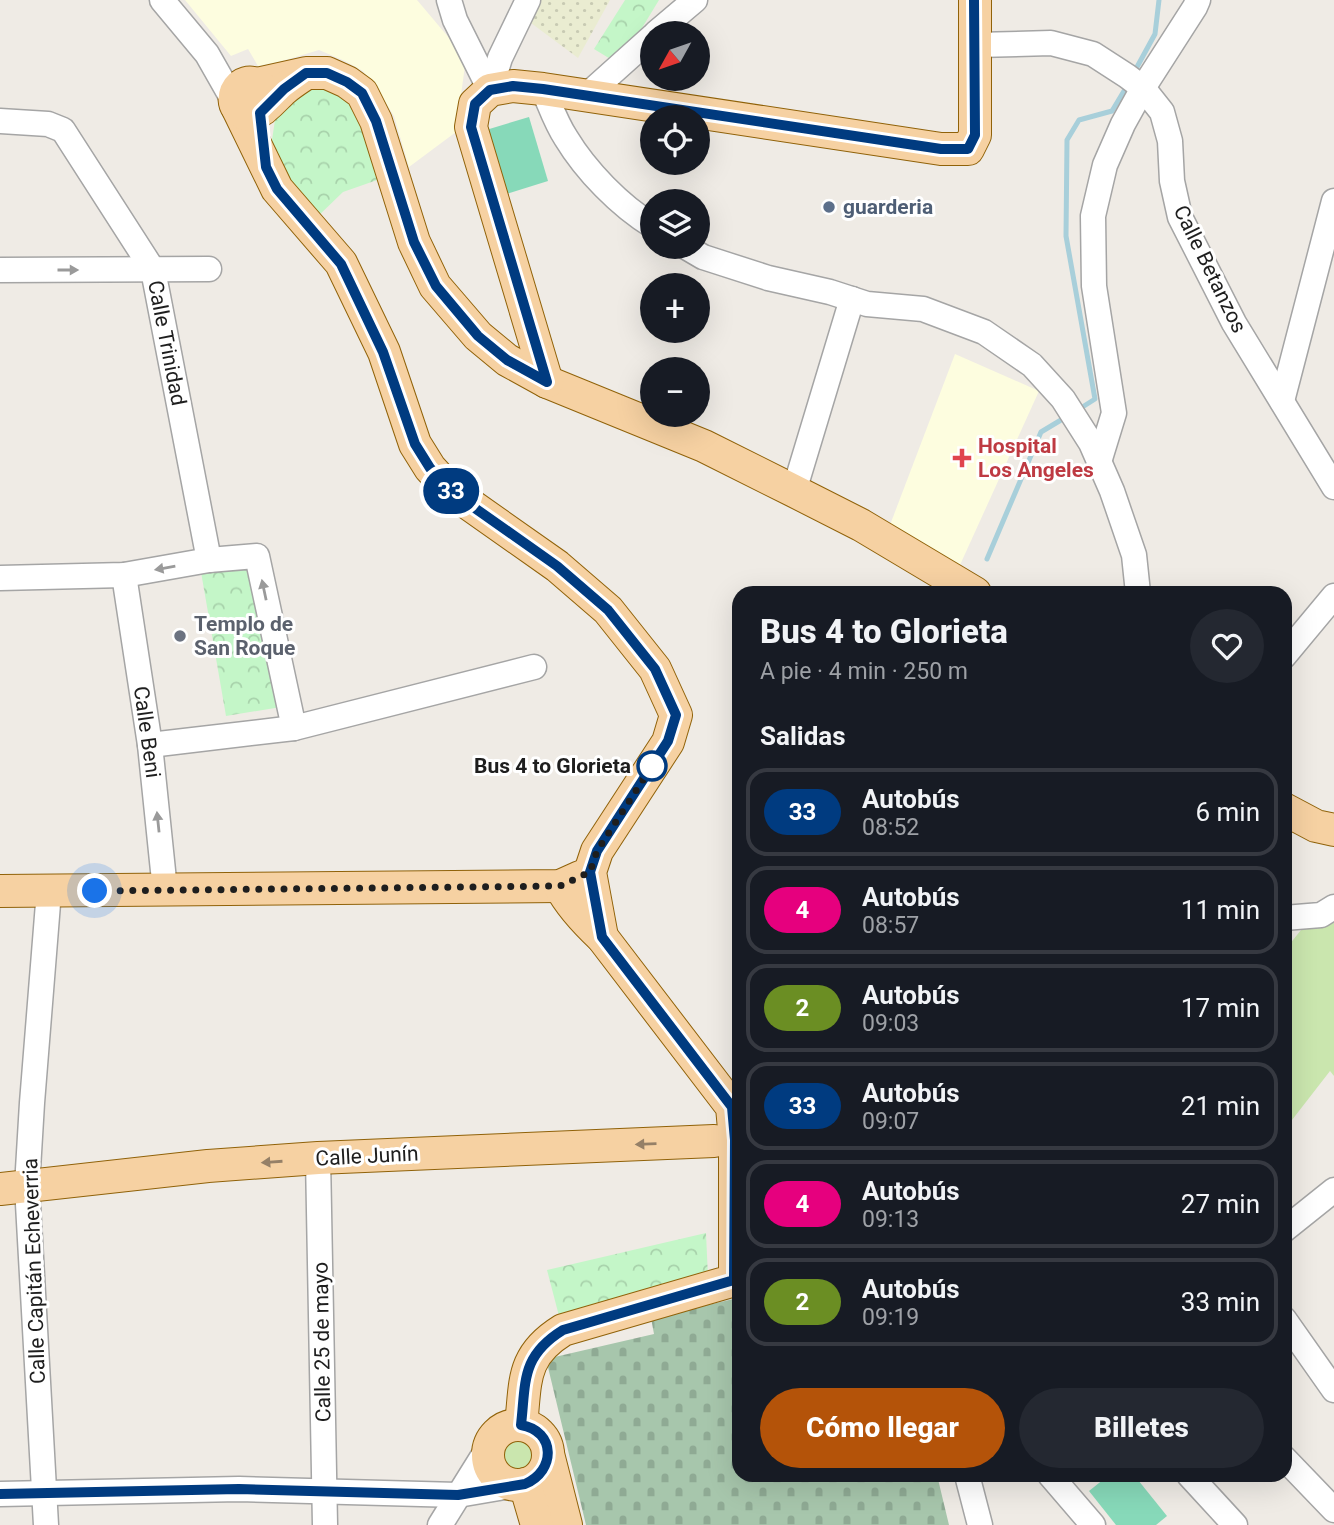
<!DOCTYPE html>
<html lang="es">
<meta charset="utf-8">
<style>
:root{--surface:#171b24;--page:#242831;--text:#f1f3f6;--muted:#9ea1a6;--line:#363941;--accent:#b45309}
body{margin:0;font-family:Roboto,sans-serif;background:var(--page);color:var(--text);height:100vh;display:flex;flex-direction:column;font-size:26px;white-space:nowrap}
*{box-sizing:border-box;margin:0}
p{font-size:23px;color:var(--muted)}
.icon{flex:none;width:38px;height:38px;fill:none;stroke:currentColor;stroke-width:2;stroke-linecap:round;stroke-linejoin:round}
.map{position:relative;flex:1;overflow:hidden}
.drawer{position:absolute;left:732px;top:586px;width:560px;height:896px;display:flex;flex-direction:column;background:var(--surface);border-radius:21px;box-shadow:0 7px 28px #0002}
.drawer>*{flex:none}
.badge{padding:0 14px;border-radius:23px;font-size:24px;line-height:46px}
.needle{width:46px;rotate:230deg}
.fabs{position:absolute;left:640px;top:21px;display:grid;gap:14px}
.fabs a{display:grid;place-items:center;width:70px;height:70px;border-radius:50%;background:var(--surface);box-shadow:0 7px 28px #0002;font-size:35px}
.you{position:absolute;width:35px;height:35px;margin:-18px;border:5px solid #fff;border-radius:50%;background:#1a73e8;box-shadow:0 0 0 10px #1a73e833}
.map>.badge{position:absolute;translate:-50% -50%;box-shadow:0 0 0 4px #fff}
h2{padding:0 28px;font-size:26px;line-height:63px}
.round{display:grid;place-items:center;flex:none;width:74px;height:74px;border-radius:37px;background:var(--page)}
.overview{display:flex;align-items:center;justify-content:space-between;height:119px;padding:0 28px}
h1{font-size:33px;font-weight:800;line-height:52px}
.cta{display:flex;gap:14px;margin-top:auto;padding:14px 28px}
.cta a{flex:1;height:80px;border-radius:42px;background:var(--accent);color:#fff;font-size:28px;font-weight:800;line-height:80px;text-align:center}
.cta a+a{background:var(--page);color:var(--text)}
ul{padding:0;list-style:none}
li{display:flex;align-items:center;gap:21px;height:88px;margin:0 14px 10px;padding:0 14px;border:4px solid var(--line);border-radius:21px}
li div{flex:1}
li b{display:block;font-size:26px}
li em{font-style:normal}
li .badge{min-width:77px;font-weight:700;text-align:center}
.map>svg:first-child{display:block}
</style>
<div class="map">
<svg width="1334" height="1525" viewBox="0 0 1334 1525">
<defs>
<pattern id="farmland-dots" width="8" height="8" patternUnits="userSpaceOnUse" patternTransform="scale(1.75)"><rect width="8" height="8" fill="#eaecd1"/><path d="M2 2h.1M6 6h.1" fill="none" stroke="#c8cab3" stroke-width="1.8" stroke-linecap="round"/></pattern>
<pattern id="cemetery-stones" width="16" height="16" patternUnits="userSpaceOnUse" patternTransform="scale(1.75)"><rect width="16" height="16" fill="#a7c6ac"/><path d="M2 7V4a2 2 0 0 1 4 0v3zM10 15v-3a2 2 0 0 1 4 0v3z" fill="#8faa94"/></pattern>
<pattern id="park-crowns" width="20" height="18" patternUnits="userSpaceOnUse" patternTransform="scale(1.75)"><rect width="20" height="18" fill="#c4f6c8"/><path d="M2 6a3 3 0 1 1 6 0M12 15a3 3 0 1 1 6 0" fill="none" stroke="#a8d2ab"/></pattern>
</defs>
<rect width="100%" height="100%" fill="#efebe5"/>
<g fill="#fdfddf">
<path d="M185 0H417L466 58 456 132 409 167 394 116 377 89 363 71 345 61 319 50 282 61 258 66 248 49 231 56Z"/>
<path d="M955 354 1039 391 960 565 890 525Z"/>
</g>
<path fill="url(#farmland-dots)" d="M537 0H610L578 58 527 20Z"/>
<g fill="#cae6ae">
<path d="M1334 923V1076L1330 1071 1285 1129V950L1305 925Z"/>
<circle cx="518" cy="1453" r="24"/>
</g>
<path fill="url(#cemetery-stones)" d="M738 1298V1475H937L949 1525H586L546 1359 654 1334 651 1318Z"/>
<g fill="url(#park-crowns)">
<path d="M625 0H659L631 46 612 60 594 49Z"/>
<path d="M310 81 352 99 383 178 343 192 312 222 279 172 272 140 275 120 286 97Z"/>
<path d="M255 566 281 707 226 716 201 572Z"/>
<path d="M706 1233 708 1277 559 1316 547 1270Z"/>
</g>
<g fill="#87d9b9">
<path d="M529 117 548 181 506 194 486 130Z"/>
<path d="M1109 1475H1134L1167 1516 1156 1525H1116L1089 1491Z"/>
</g>
<g fill="none" stroke-linecap="round" stroke-linejoin="round">
<g stroke="#a8cfda" stroke-width="5">
<path d="M1137 67 1155 34 1159 0"/>
<path d="M1084 406 1095 399 1066 236 1067 140 1079 120 1112 111 1124 91"/>
<path d="M987 559 1041 432 1061 420"/>
</g>
<g stroke="#a5a5a5" stroke-width="27">
<g id="minor">
<path d="M162 0 207 54 236 105"/>
<path d="M449 0 455 20 490 90"/>
<path d="M656 33 695 0"/>
<path d="M976 45 1051 43 1093 54 1127 76 1143 88 1162 112 1170 141 1172 181 1180 217 1234 323 1334 487"/>
<path d="M543 89C550 105 556 123 566 138 586 171 620 206 653 226"/>
<path d="M490 90 500 58 528 0"/>
<path d="M586 96 653 36"/>
<path d="M0 121 48 124 63 130 153 270 209 560"/>
<path d="M686 247 703 257 768 278 830 292 867 304 923 309 984 332 1032 365 1063 399 1091 443 1112 491 1134 555 1138 593"/>
<path d="M0 270 209 269"/>
<path d="M1282 401 1334 201"/>
<path d="M1099 462 1114 413 1094 286 1093 216 1105 165 1123 124 1143 88 1195 7 1198 0"/>
<path d="M794 491 852 299"/>
<path d="M124 575 150 745 165 890"/>
<path d="M0 578 124 575 209 560 257 556 294 728"/>
<path d="M1284 656 1334 596"/>
<path d="M150 745 294 728 534 667"/>
<path d="M1284 918 1321 915 1334 907"/>
<path d="M318 1158 325 1525"/>
<path d="M1284 1230 1334 1190"/>
<path d="M1284 1319 1334 1390"/>
<path d="M1284 1458 1334 1510"/>
<path d="M967 1475 980 1525"/>
<path d="M1050 1475 1093 1525"/>
<path d="M1189 1475 1235 1525"/>
<path d="M0 1494 239 1489 458 1495 516 1485"/>
<path d="M46 1525 27 1186 32 1103 49 891"/>
<path d="M440 1525 488 1448"/>
</g>
</g>
<g stroke="#906209" stroke-width="34">
<g id="major">
<path d="M257 84 306 73H327L347 82 362 93 376 121 414 242 435 286 478 336 507 360 547 382 704 446 794 491 861 525 975 593"/>
<path d="M238 109 277 189 341 263 384 352 415 444 430 468 452 492 557 566 608 610 655 669 676 715 668 742 597 851 590 872 602 937"/>
<path d="M263 109C276 87 245 72 236 92 234 97 234 103 237 107 251 130 273 98 284 89 290 84 296 80 302 76"/>
<path d="M547 382 471 127 475 104 490 90 513 86 543 89 941 149H968L975 135V0"/>
<path d="M1284 809 1316 826 1334 830"/>
<path d="M0 891 560 886 580 877"/>
<path d="M0 1189 208 1166 318 1158 714 1141"/>
<path d="M521 1425C526 1381 521 1356 563 1330L735 1280V1140L732 1107 602 937C586 922 570 905 560 886"/>
<circle cx="518" cy="1455" r="30"/>
<path d="M548 1454 566 1525"/>
<path d="M525 1484 537 1525"/>
</g>
</g>
<use href="#minor" stroke="#fff" stroke-width="24"/>
<use href="#major" stroke="#f6d1a2" stroke-width="32"/>
</g>
<defs><path id="oneway-solid" d="M-6-.8H1V-3.2L6.5 0L1 3.2V.8H-6Z" transform="scale(1.75)"/></defs>
<g fill="#9a9a9a">
<use href="#oneway-solid" transform="translate(68 270)"/>
<use href="#oneway-solid" transform="translate(165 568) rotate(170)"/>
<use href="#oneway-solid" transform="translate(264 590) rotate(-102)"/>
<use href="#oneway-solid" transform="translate(158 822) rotate(-96)"/>
</g>
<g fill="#958067">
<use href="#oneway-solid" transform="translate(646 1144) rotate(178)"/>
<use href="#oneway-solid" transform="translate(272 1162) rotate(176)"/>
</g>
<g fill="none" stroke-linecap="round" stroke-linejoin="round">
<g stroke="#fff" stroke-width="16">
<path id="line" d="M0 1494 239 1489 458 1495 525 1484C556 1471 556 1431 521 1425 526 1381 521 1356 563 1330L734 1280 735 1140 732 1107 602 937 590 872 597 851 668 741 676 715 655 669 608 610 557 566 452 492 430 468 415 444 383 352 341 264 277 189 266 167 260 113 284 89 306 73H327L347 82 362 93 376 121 414 242 436 286 478 336 507 360 547 382 471 127 475 104 490 90 513 86 543 89 941 149H968L975 135 974 0"/>
</g>
<use href="#line" stroke="#003b80" stroke-width="10"/>
<path stroke="#1e1e1e" stroke-width="7" stroke-dasharray="0 12.6" d="M95 891 560 886 590 872 597 851 652 766"/>
</g>
<circle fill="#5c6f8a" stroke="#fff" stroke-width="2.5" cx="829" cy="207" r="7"/>
<path fill="#e0444e" stroke="#fff" stroke-width="2.5" d="M958.5 447.5h7v7h7v7h-7v7h-7v-7h-7v-7h7z"/>
<circle fill="#6b7280" stroke="#fff" stroke-width="2.5" cx="180" cy="636" r="7"/>
<circle fill="#fff" stroke="#003b80" stroke-width="3.5" cx="652" cy="766" r="14"/>
<g text-anchor="middle" dominant-baseline="central" stroke-width="6" stroke-linejoin="round" paint-order="stroke">
<g font-size="21" font-weight="bold" fill="#4e5e75" stroke="#fff" text-anchor="start">
<text x="843" y="207">guarderia</text>
</g>
<g font-size="21" fill="#1e1e1e" stroke="#fff">
<text transform="translate(1210 269) rotate(64)">Calle Betanzos</text>
<text transform="translate(167 343) rotate(79)">Calle Trinidad</text>
<text transform="translate(147 732) rotate(82)">Calle Beni</text>
<text transform="translate(367 1156) rotate(-3)">Calle Junín</text>
<text transform="translate(34 1271) rotate(-92)">Calle Capitán Echeverria</text>
<text transform="translate(322 1342) rotate(-91)">Calle 25 de mayo</text>
</g>
<g font-size="21" font-weight="bold" fill="#be3a42" stroke="#fff" text-anchor="start">
<text x="978" y="446">Hospital<tspan x="978" dy="24">Los Angeles</tspan></text>
</g>
<g font-size="21" font-weight="bold" fill="#5b616d" stroke="#fff" text-anchor="start">
<text x="194" y="624">Templo de<tspan x="194" dy="24">San Roque</tspan></text>
</g>
<g font-size="21" font-weight="bold" fill="#1e1e1e" stroke="#fff" text-anchor="end">
<text x="631" y="766">Bus 4 to Glorieta</text>
</g>
</g>
</svg>
<div class="fabs">
<a><svg class="needle" viewBox="-14 -14 28 28"><path d="M0-13l5 13h-10z" fill="#e53935"/><path d="M0 13l5-13h-10z" fill="#9ea1a6"/></svg></a>
<a><svg class="icon" aria-label="locate" viewBox="0 0 24 24"><circle cx="12" cy="12" r="6"/><path d="M12 2v4M12 18v4M2 12h4M18 12h4"/></svg></a>
<a><svg class="icon" aria-label="layers" viewBox="0 0 24 24"><path d="M12 4l9 5-9 5-9-5zM3 14l9 5 9-5"/></svg></a>
<a>+</a>
<a>−</a>
</div>
<div class="you" style="left:95px;top:891px"></div>
<b class="badge" style="left:451px;top:491px;background:#003b80;color:#fff">33</b>
<section class="drawer">
<div class="overview"><div><h1>Bus 4 to Glorieta</h1><p>A pie · 4 min · 250 m</p></div><a class="round"><svg class="icon" aria-label="heart" viewBox="0 0 24 24"><path d="M12 20l-8-8c-3-5 5-10 8-4 3-6 11-1 8 4z"/></svg></a></div>
<h2>Salidas</h2>
<ul>
<li><span class="badge" style="background:#003b80;color:#fff">33</span><div><b>Autobús</b><p>08:52</p></div><em>6 min</em></li>
<li><span class="badge" style="background:#e6007e;color:#fff">4</span><div><b>Autobús</b><p>08:57</p></div><em>11 min</em></li>
<li><span class="badge" style="background:#6b8e23;color:#fff">2</span><div><b>Autobús</b><p>09:03</p></div><em>17 min</em></li>
<li><span class="badge" style="background:#003b80;color:#fff">33</span><div><b>Autobús</b><p>09:07</p></div><em>21 min</em></li>
<li><span class="badge" style="background:#e6007e;color:#fff">4</span><div><b>Autobús</b><p>09:13</p></div><em>27 min</em></li>
<li><span class="badge" style="background:#6b8e23;color:#fff">2</span><div><b>Autobús</b><p>09:19</p></div><em>33 min</em></li>
</ul>
<div class="cta"><a>Cómo llegar</a><a>Billetes</a></div>
</section>
</div>
